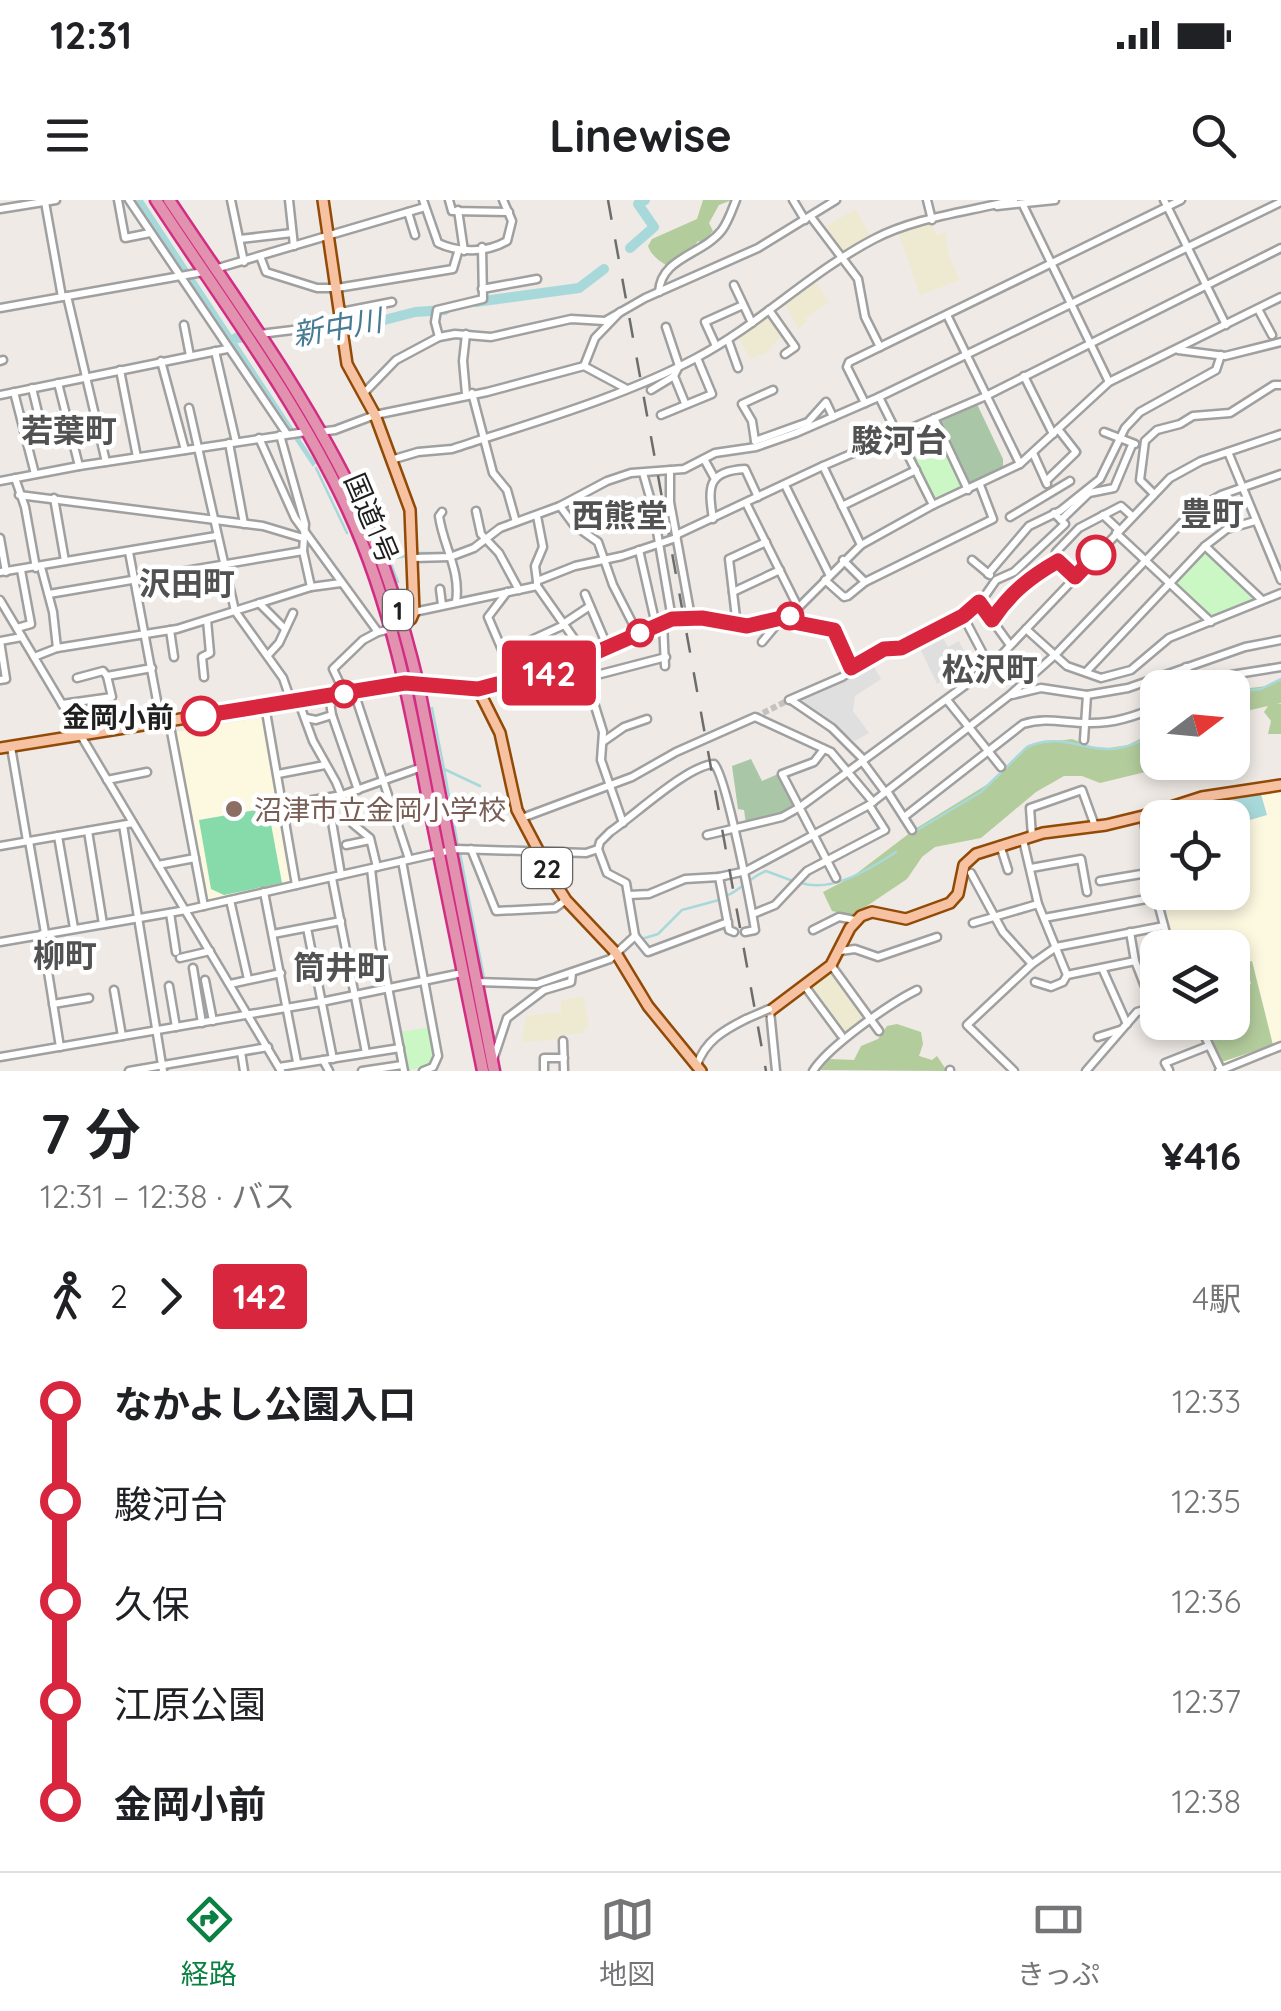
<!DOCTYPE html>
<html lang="ja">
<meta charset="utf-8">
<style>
:root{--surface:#fff;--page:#f6f6f6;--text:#202124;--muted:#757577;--line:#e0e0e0;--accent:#0b8043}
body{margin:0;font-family:Quicksand,"Noto Sans JP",sans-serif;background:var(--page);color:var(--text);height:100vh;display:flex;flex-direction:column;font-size:38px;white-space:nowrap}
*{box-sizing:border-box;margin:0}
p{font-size:32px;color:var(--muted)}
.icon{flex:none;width:55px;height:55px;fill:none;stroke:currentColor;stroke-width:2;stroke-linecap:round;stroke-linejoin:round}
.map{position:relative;height:871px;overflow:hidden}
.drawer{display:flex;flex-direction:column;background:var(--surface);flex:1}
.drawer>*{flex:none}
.badge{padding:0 20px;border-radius:8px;font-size:35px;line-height:65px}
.needle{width:65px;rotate:74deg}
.fabs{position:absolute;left:1140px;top:470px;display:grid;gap:20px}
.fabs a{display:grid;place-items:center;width:110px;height:110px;border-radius:20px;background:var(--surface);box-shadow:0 5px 15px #0003;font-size:50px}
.map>.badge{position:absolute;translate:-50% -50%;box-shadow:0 0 0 5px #fff}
.legs{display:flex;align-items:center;gap:15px;height:110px;padding:0 40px;font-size:32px}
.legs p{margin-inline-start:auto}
.overview{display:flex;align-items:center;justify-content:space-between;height:170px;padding:0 40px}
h1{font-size:55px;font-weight:700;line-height:75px}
ul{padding:0 40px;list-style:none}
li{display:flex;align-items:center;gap:35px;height:100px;font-size:38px}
li i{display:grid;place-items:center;width:15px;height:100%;margin:0 12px;background:currentColor}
li i::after{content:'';width:25px;height:25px;margin:-12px;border:8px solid;border-radius:50%;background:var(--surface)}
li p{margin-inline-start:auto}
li:first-child i{background:linear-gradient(#0000 50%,currentColor 0)}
li:last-child i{background:linear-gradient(currentColor 50%,#0000 0)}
.status{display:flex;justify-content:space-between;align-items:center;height:70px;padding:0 50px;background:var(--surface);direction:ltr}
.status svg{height:28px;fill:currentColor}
header{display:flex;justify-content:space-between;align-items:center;height:130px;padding:0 40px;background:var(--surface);font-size:45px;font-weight:700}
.tabs{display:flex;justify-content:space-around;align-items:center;height:140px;border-top:2px solid var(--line);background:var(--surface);font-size:28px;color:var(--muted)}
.tabs a{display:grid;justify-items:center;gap:5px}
.tabs .selected{color:var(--accent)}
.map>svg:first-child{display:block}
</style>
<div class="status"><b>12:31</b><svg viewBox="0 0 49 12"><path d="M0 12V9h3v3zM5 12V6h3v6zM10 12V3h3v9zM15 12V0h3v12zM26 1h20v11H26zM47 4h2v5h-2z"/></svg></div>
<header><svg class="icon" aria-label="menu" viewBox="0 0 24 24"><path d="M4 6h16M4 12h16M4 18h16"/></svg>Linewise<svg class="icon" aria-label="search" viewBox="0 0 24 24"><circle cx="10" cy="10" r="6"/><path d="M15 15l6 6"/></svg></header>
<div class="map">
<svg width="1281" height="871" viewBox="0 0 1281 871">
<rect width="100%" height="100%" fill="#efeae5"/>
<g fill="#fdf8e0">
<path d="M265 517 293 682 204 701 173 536 175 532Z"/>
<path d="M1281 588V841L1223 866 1201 823 1232 822V748L1172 747 1159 693 1232 692V618H1158L1157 684 1146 618 1203 602Z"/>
</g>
<g fill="#edead1">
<path d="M856 9 870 36 841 52 821 29Z"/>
<path d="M931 23 936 35 945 32 949 56 960 80 920 95 899 34Z"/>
<path d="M814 80 829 102 806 118 807 122 798 129 784 101Z"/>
<path d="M769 116 782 135 766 153 750 159 738 137Z"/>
<path d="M829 773 835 780 838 778 868 820 845 837 810 787Z"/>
<path d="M583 796 589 825 582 833 562 835 561 839 522 842 526 816 561 812V801Z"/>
</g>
<g fill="#b3cc9c">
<path d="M703 0H732L719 5 709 23 713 31 703 43 698 41 689 52 666 65C658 60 651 55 648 46L652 39 697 19Z"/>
<path d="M1281 480V503L1277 504H1281V534H1268L1271 521 1264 512 1268 506 1246 511 1233 521V490L1267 486Z"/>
<path d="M1157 530 1158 562 1175 563 1166 567 1100 583 1082 576H1064L1036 592 981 638 935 647 922 657 907 679 852 716 832 711 823 692 852 677 915 629 996 579 1028 545 1072 539 1093 547 1109 548 1128 545Z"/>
<path d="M1252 761 1273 845 1222 862 1201 823 1232 822 1233 793 1251 784 1245 763Z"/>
<path d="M897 824 921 832 923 844 919 856 932 860 937 856 947 871 820 870 829 859 854 860 861 846 878 839 887 826Z"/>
</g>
<g fill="#a9c7a7">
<path d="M977 204 1003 259V268L969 284 938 223 940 219Z"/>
<path d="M751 559 762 581 778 574 781 577 795 605 781 615 746 624 744 610 738 609 732 566Z"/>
</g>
<g fill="#caf7c4">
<path d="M932 222 963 287 934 300 902 236Z"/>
<path d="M1207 351 1256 397V399L1210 418 1176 385Z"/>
<path d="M431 827 436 855 431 864 407 871 400 832Z"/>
</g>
<path fill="#87daaa" d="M268 608 282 683 224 695 211 689 199 620Z"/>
<g fill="#dfdfdf">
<path d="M939 431 948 447 959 441 967 457 958 462 959 468 937 484 917 442Z"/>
<path d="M870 460 881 479 855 496 853 511 869 533 855 541 801 503 802 499 822 488 828 489Z"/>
</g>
<g fill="#a8d9da">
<path d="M134 0H143L316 263 313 267Z"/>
<path d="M1261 594 1267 615 1233 625 1232 618 1218 617 1215 603Z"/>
</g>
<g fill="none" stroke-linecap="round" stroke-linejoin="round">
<g stroke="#a8d9da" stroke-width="2.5">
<path d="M316 268 347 333"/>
<path d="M414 353H444L450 364"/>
<path d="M398 382 389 359 407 356"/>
<path d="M1232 492 1261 489 1281 479"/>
<path d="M432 508 444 569 480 586"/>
<path d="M444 569 458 646"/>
<path d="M914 632 981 592 1027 547C1055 534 1078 547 1105 549 1123 550 1143 541 1158 532"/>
<path d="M460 653 484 778"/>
<path d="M801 683C832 693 870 669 896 652"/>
<path d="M726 696C741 690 750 677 766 671L793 681"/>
<path d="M619 754 635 741 658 734 682 710 719 700"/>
<path d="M551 783 604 764"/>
</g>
<g stroke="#a8d9da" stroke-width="10">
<path d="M630 48 654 27 638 4 645 0"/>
<path d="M476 102 579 88 604 69"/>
<path d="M335 128 350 129 415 112 445 110"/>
<path d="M231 142 236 138 268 136"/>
</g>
<path stroke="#c5c1bd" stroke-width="6" stroke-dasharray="6 3" stroke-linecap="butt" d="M755 517 789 500"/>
<g stroke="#a0a0a0" stroke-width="11">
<g id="minor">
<path d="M118 0 125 38 150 33"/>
<path d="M129 0 287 234"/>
<path d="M231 0 244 62"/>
<path d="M289 0 294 46"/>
<path d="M423 0 438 43C459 53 486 53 507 41L512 21 503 0"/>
<path d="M449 0 452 11 509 12"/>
<path d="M793 0 805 20"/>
<path d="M927 0 932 20"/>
<path d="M1164 0 1226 125"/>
<path d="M45 2 62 97"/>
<path d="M1023 5 1109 182"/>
<path d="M997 6 1055 0"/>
<path d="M0 9 56 0"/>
<path d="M458 10 464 51"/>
<path d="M408 12 415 35"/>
<path d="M811 17 858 79 865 117 880 147"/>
<path d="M240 39 292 33"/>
<path d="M260 56 266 72 317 88H337L453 69 458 52"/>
<path d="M215 69 425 7"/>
<path d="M734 85 752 123"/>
<path d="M482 89 537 79"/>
<path d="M659 92C661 57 703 55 722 30 728 22 732 10 736 0"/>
<path d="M67 96 106 262"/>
<path d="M0 108 203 72"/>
<path d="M1258 109 1272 135"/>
<path d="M769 110 795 147 785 154"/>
<path d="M341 112 392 102"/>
<path d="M947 115 1020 264"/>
<path d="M184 125 190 156"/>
<path d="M666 127 679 166 674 176 685 203"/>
<path d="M260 134 342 124"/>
<path d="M439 137 435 122 437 110 483 99 482 47"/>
<path d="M728 140 738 168"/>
<path d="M716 146 705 122 743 105"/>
<path d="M1178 150 1225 156 1281 142"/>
<path d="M215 151 236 242"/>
<path d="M0 161 3 160"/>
<path d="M161 161 185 250"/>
<path d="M584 166 625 188"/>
<path d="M120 170 137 257"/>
<path d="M1024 176 1053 234"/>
<path d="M58 183 79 266"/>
<path d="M32 188 42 229"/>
<path d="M651 190 674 176"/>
<path d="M14 192 35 274"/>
<path d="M472 193 493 273 507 290 516 322"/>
<path d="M363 194 396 160 439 137 455 134 491 137 571 119 605 121 645 98 758 48 836 0"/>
<path d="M466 194 463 161 466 134"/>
<path d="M0 195 227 149"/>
<path d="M879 197 933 305"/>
<path d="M865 203 847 167 849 162 1181 0"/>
<path d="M189 208 235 411 283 478 291 501"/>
<path d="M375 215 487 192 584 166 595 138 620 112"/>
<path d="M661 215 712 194 697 158"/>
<path d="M934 218 968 290"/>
<path d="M319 232 335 230 375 215"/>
<path d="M1104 232 1135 244"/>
<path d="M259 238 295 318 378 432 391 429"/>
<path d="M755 241 808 222 826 202 833 217"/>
<path d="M755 241 752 221 742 204 773 190"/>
<path d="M229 243 244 324"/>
<path d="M1228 252 1281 380"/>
<path d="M1033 253 1047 284"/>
<path d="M704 259 715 279"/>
<path d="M391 260 418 252 452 249C531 223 623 197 696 158 759 125 809 73 874 39 916 17 968 12 1014 0"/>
<path d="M823 266 861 345"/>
<path d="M670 270V302L691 417"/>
<path d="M643 273 653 308 672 419"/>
<path d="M15 278 25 307 36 368"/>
<path d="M0 281 79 266 306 232"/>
<path d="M1046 281 1076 252 1058 229"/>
<path d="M785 285 829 374"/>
<path d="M1153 293 1140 280 1145 241 1157 230 1180 224 1193 216 1230 213 1274 185H1281"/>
<path d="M19 295 263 326 303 338"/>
<path d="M54 298 65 361"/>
<path d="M746 303 798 407"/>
<path d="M560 306 574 325 598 342 613 385 638 434"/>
<path d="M842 306 916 270"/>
<path d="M476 311 481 334 499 353 519 390"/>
<path d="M442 312 439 316C443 346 461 370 456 402"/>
<path d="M1103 315 1119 330"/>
<path d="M537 316 543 347 535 366 537 381"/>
<path d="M1010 317 1070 281"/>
<path d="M713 319C708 287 707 271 745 269L758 297"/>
<path d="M1061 320 1089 293 1114 288 1132 245"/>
<path d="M1116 333 1211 422"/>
<path d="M0 338 6 372"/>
<path d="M1205 346 1262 400"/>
<path d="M639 350 656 425"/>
<path d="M129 352 161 522"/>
<path d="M413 358 450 357 474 348 500 328 560 306 607 281 631 273 684 269 715 253 756 247 796 233 879 197 1281 2"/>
<path d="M843 360 865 382"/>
<path d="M972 360 990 375"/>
<path d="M41 367 53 412 57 448"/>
<path d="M0 372 216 336"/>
<path d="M988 374 1029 326 1060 311 1100 279 1125 228 1140 212 1216 170 1221 155"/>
<path d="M1075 377 1055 357 1056 352 1079 328 1121 306 1132 316"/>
<path d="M825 380 844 397 848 396 865 382 993 319 980 285"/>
<path d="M537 386 575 440 593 476 594 503 603 532 601 560 623 623"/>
<path d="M311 387 341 383"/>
<path d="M440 389 442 405"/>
<path d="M507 392 488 417 503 452 510 483"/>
<path d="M733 392 780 370"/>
<path d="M49 394 303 351"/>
<path d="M585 394 608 448"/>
<path d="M0 400 281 871"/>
<path d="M979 402 1010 445"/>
<path d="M259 403 285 429"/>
<path d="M414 412 537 386V381L575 366 622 356 676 338 678 334 823 266 986 196 1281 48"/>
<path d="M790 416 798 423 834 430 851 468"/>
<path d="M963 416 990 467"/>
<path d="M992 420C1010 394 1030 377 1059 361"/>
<path d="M663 423 665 466"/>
<path d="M563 424 590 406"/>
<path d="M737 426 729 359 766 342"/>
<path d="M17 428 31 424 21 370"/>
<path d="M1026 429 1067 466 1101 478 1131 470 1169 438 1281 393"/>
<path d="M170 430 174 457"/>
<path d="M527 442 564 425"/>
<path d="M762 442 782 418"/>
<path d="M268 455 279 443 293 413"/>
<path d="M34 457 57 448 177 429 311 387 303 351 305 324 280 235"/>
<path d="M1186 467 1196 488"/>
<path d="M1086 472 1205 346 1227 329 1255 321"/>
<path d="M593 476 666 457"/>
<path d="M204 477 202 457 210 453 207 420"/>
<path d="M77 478 103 471 107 476"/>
<path d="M0 480 6 479 0 441 22 437"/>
<path d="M1198 488 1231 475 1281 467"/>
<path d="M478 489 497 484H524L672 419 703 418 747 426 790 416 861 345 933 305 1020 264 1109 182 1281 97"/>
<path d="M344 492 333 469 363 440 378 432"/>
<path d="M354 492 409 659"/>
<path d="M1012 495 1041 488 1087 495 1128 488 1245 447 1281 440"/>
<path d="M329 496 332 515"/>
<path d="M298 500 313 541 336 582 353 624 370 638 377 667"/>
<path d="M789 500 842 477 884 449 901 448 963 416 982 400 996 380 1014 372 1065 324 1054 313"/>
<path d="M791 500 832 528 864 560"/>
<path d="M947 500 1001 567"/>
<path d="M62 504 112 497 107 476 152 468"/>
<path d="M265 506 296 685"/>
<path d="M306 518 316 520 332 515 358 590"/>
<path d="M169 521 204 706"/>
<path d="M1084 540 1087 495"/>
<path d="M604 541 624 527 647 519"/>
<path d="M11 547 27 641"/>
<path d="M824 549 814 562 782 574 836 678"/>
<path d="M862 561 885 592"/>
<path d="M278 574 325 565"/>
<path d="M107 580 147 572"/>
<path d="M887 591 912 630"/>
<path d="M328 598 341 675"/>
<path d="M284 605 342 595 422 567"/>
<path d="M1143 616 1159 707 1170 748"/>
<path d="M904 617 1023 524C1046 517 1064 523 1087 523 1113 524 1135 517 1158 506"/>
<path d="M522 618 632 577 676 552 755 517 831 552 873 602"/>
<path d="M123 625 163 871"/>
<path d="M88 631 103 724"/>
<path d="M707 635 782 617 800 607 990 467 1170 278 1201 261 1281 234"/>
<path d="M58 636 74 728"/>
<path d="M1032 636 1030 608 1082 590 1095 626"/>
<path d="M1023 640 1038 704 1067 775 1135 761"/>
<path d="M29 641 45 733"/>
<path d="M346 645 370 640"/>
<path d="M1000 645 1008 670"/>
<path d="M0 646 133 623"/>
<path d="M471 649 496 711 555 708 566 700"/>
<path d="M402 661 438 856 433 867 423 871"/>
<path d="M158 665 195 658"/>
<path d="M1031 668 1081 659 1087 692"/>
<path d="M371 669 380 745 404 871"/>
<path d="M971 673 1003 732 1032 764 1056 747 1164 726"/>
<path d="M719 677 729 730 734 732"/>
<path d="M332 678 366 853"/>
<path d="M1100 681 1153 672"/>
<path d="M264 692 297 862"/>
<path d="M629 695 649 694 685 679 719 677 746 671 869 605 1010 495 1055 455 1193 311 1221 295 1281 274"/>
<path d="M230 700 248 779"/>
<path d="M170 713 176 752"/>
<path d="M753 714 775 705 807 671 885 630 869 605"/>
<path d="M1044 718 1157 697"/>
<path d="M973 723 1038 704"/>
<path d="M307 728 333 859"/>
<path d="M813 730 839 717 855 720"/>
<path d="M1130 732 1135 761 1153 807"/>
<path d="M42 734 60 847"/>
<path d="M273 734 341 721"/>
<path d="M635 736 648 752 728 722"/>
<path d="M0 742 186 710 456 649 586 653 598 649 600 642 610 632C635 615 688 565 714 564 726 575 751 706 755 730L745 732"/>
<path d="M840 751 855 749 878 757 937 737"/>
<path d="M180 758 210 751"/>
<path d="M831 765 879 831"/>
<path d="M193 768 202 823"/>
<path d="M1102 768 1127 824"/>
<path d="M205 780 213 821"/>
<path d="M476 782 537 784 610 759 635 736 626 683 607 673 598 649"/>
<path d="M1035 782 1051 787 1063 782 1067 775"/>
<path d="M230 784 281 773"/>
<path d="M804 785 841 835"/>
<path d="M169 786 176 827"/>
<path d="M114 790 122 836"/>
<path d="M53 804 89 798"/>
<path d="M770 811 776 871"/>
<path d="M1198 822 1221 870"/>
<path d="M1098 837 1120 830"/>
<path d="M563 841 564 871"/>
<path d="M241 852 244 871"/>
<path d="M0 857 321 802 462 773"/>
<path d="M323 860 329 871"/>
<path d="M493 860 507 818 544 790 571 782 572 773"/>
<path d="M697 865C705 841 724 830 746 819"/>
<path d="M279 867 400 848"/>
<path d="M950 870V871"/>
<path d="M1169 870 1165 863 1208 846"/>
<path d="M129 871 268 847"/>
<path d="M362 871 402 865"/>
<path d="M544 871V858H564"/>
<path d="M813 871C828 847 890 803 917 790"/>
<path d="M1014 871 967 825 1032 764"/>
<path d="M1086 871 1137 812 1158 806"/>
<path d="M1219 871 1281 846"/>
</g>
</g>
<g stroke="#924a07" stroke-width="14">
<g id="major">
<path d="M323 0 347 164 375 215 410 310 414 412 411 419 396 427"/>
<path d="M0 548 405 483 478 489 500 533 517 610 557 686 566 700 616 753 648 806 701 871"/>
<path d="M770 811 831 765 850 728 861 716 872 712 906 719 950 703 958 694 964 665 976 654 1043 633 1106 625 1143 616 1202 597 1281 585"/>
</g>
</g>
<g stroke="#d22d85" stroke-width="15">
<g id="highway">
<path d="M156 0C222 101 297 200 348 310 392 405 411 508 430 610 447 697 465 784 483 871"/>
<path d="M169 0C235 99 307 196 358 304 385 361 403 422 418 484L494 871"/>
</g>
</g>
<use href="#minor" stroke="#fff" stroke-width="6"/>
<use href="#major" stroke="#f7c2a2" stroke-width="9"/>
<use href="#highway" stroke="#e291af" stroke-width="10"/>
<path stroke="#6d6d6d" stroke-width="2.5" stroke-dasharray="20 20" stroke-linecap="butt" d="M608 0 766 871"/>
<g stroke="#a0a0a0" stroke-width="11" stroke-linecap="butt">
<path id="minor-bridge" d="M746 819 769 809"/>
</g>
<use href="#minor-bridge" stroke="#fff" stroke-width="6"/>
</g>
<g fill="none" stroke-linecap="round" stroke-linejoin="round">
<g stroke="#fff" stroke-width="22">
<path id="line-1" d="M201 516 405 483 478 489 497 484H524L672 419 702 418 747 426 790 416 798 423 834 430 851 468 884 449 901 448 963 416 979 402 992 420C1010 393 1030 377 1058 361L1075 377 1096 355"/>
</g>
<use href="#line-1" stroke="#d7263d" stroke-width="15"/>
</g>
<g fill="#fff" stroke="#d7263d" stroke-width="5">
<circle cx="1096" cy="355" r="18"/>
<circle cx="790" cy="416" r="12"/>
<circle cx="640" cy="433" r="12"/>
<circle cx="344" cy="494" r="12"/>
<circle cx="201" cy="516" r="18"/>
</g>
<circle fill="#8d6e63" stroke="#fff" stroke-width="4" cx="234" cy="609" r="10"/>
<g text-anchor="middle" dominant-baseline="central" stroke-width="9" stroke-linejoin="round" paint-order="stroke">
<g fill="#fff" stroke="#626262" stroke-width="2.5">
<rect x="383" y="390" width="30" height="40" rx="8"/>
<rect x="522" y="648" width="50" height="40" rx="8"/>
</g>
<g font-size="25" font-weight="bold" fill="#1f1f1f">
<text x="398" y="410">1</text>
<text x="547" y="668">22</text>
</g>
<g font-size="28" fill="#1f1f1f" stroke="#fff">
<text transform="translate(372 318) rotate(67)">国道1号</text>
</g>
<g font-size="28" font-weight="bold" fill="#1f1f1f" stroke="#fff" text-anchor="end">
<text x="174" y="516">金岡小前</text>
</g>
<g font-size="28" fill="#785e54" stroke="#fff" text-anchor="start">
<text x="254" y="609">沼津市立金岡小学校</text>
</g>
<g font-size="30" font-style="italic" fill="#467b93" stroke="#fff">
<text transform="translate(337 127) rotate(-10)">新中川</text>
</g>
<g font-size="32" font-weight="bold" fill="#525252" stroke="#fff">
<text x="69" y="230">若葉町</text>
<text x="899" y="240">駿河台</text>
<text x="1212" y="313">豊町</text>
<text x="620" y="315">西熊堂</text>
<text x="187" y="383">沢田町</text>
<text x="990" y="469">松沢町</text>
<text x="65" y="755">柳町</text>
<text x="341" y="767">筒井町</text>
</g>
</g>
</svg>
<div class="fabs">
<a><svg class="needle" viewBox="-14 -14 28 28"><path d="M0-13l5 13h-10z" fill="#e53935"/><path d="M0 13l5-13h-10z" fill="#757577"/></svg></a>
<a><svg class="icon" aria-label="locate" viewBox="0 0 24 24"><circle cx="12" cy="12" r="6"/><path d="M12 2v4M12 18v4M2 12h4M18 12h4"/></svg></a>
<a><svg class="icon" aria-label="layers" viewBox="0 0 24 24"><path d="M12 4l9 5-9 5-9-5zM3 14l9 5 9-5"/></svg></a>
</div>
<b class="badge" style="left:549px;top:473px;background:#d7263d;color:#fff">142</b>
</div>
<section class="drawer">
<div class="overview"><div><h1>7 分</h1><p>12:31 – 12:38 · バス</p></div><b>¥416</b></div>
<div class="legs"><svg class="icon" aria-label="walk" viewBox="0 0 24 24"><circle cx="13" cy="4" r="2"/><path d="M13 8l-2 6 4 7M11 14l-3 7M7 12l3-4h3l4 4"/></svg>2<svg class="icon" aria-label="forward" viewBox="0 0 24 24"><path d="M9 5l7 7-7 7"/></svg><b class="badge" style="background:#d7263d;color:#fff">142</b><p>4駅</p></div>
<ul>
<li><i style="color:#d7263d"></i><b>なかよし公園入口</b><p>12:33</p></li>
<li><i style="color:#d7263d"></i><span>駿河台</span><p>12:35</p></li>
<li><i style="color:#d7263d"></i><span>久保</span><p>12:36</p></li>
<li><i style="color:#d7263d"></i><span>江原公園</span><p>12:37</p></li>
<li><i style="color:#d7263d"></i><b>金岡小前</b><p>12:38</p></li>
</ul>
</section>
<nav class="tabs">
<a class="selected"><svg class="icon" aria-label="directions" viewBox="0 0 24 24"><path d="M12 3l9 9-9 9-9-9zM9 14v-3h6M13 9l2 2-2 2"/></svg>経路</a>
<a><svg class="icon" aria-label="map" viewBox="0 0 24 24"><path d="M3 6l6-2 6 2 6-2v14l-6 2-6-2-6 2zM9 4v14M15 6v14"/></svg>地図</a>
<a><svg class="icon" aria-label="tickets" viewBox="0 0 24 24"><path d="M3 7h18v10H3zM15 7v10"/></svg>きっぷ</a>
</nav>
